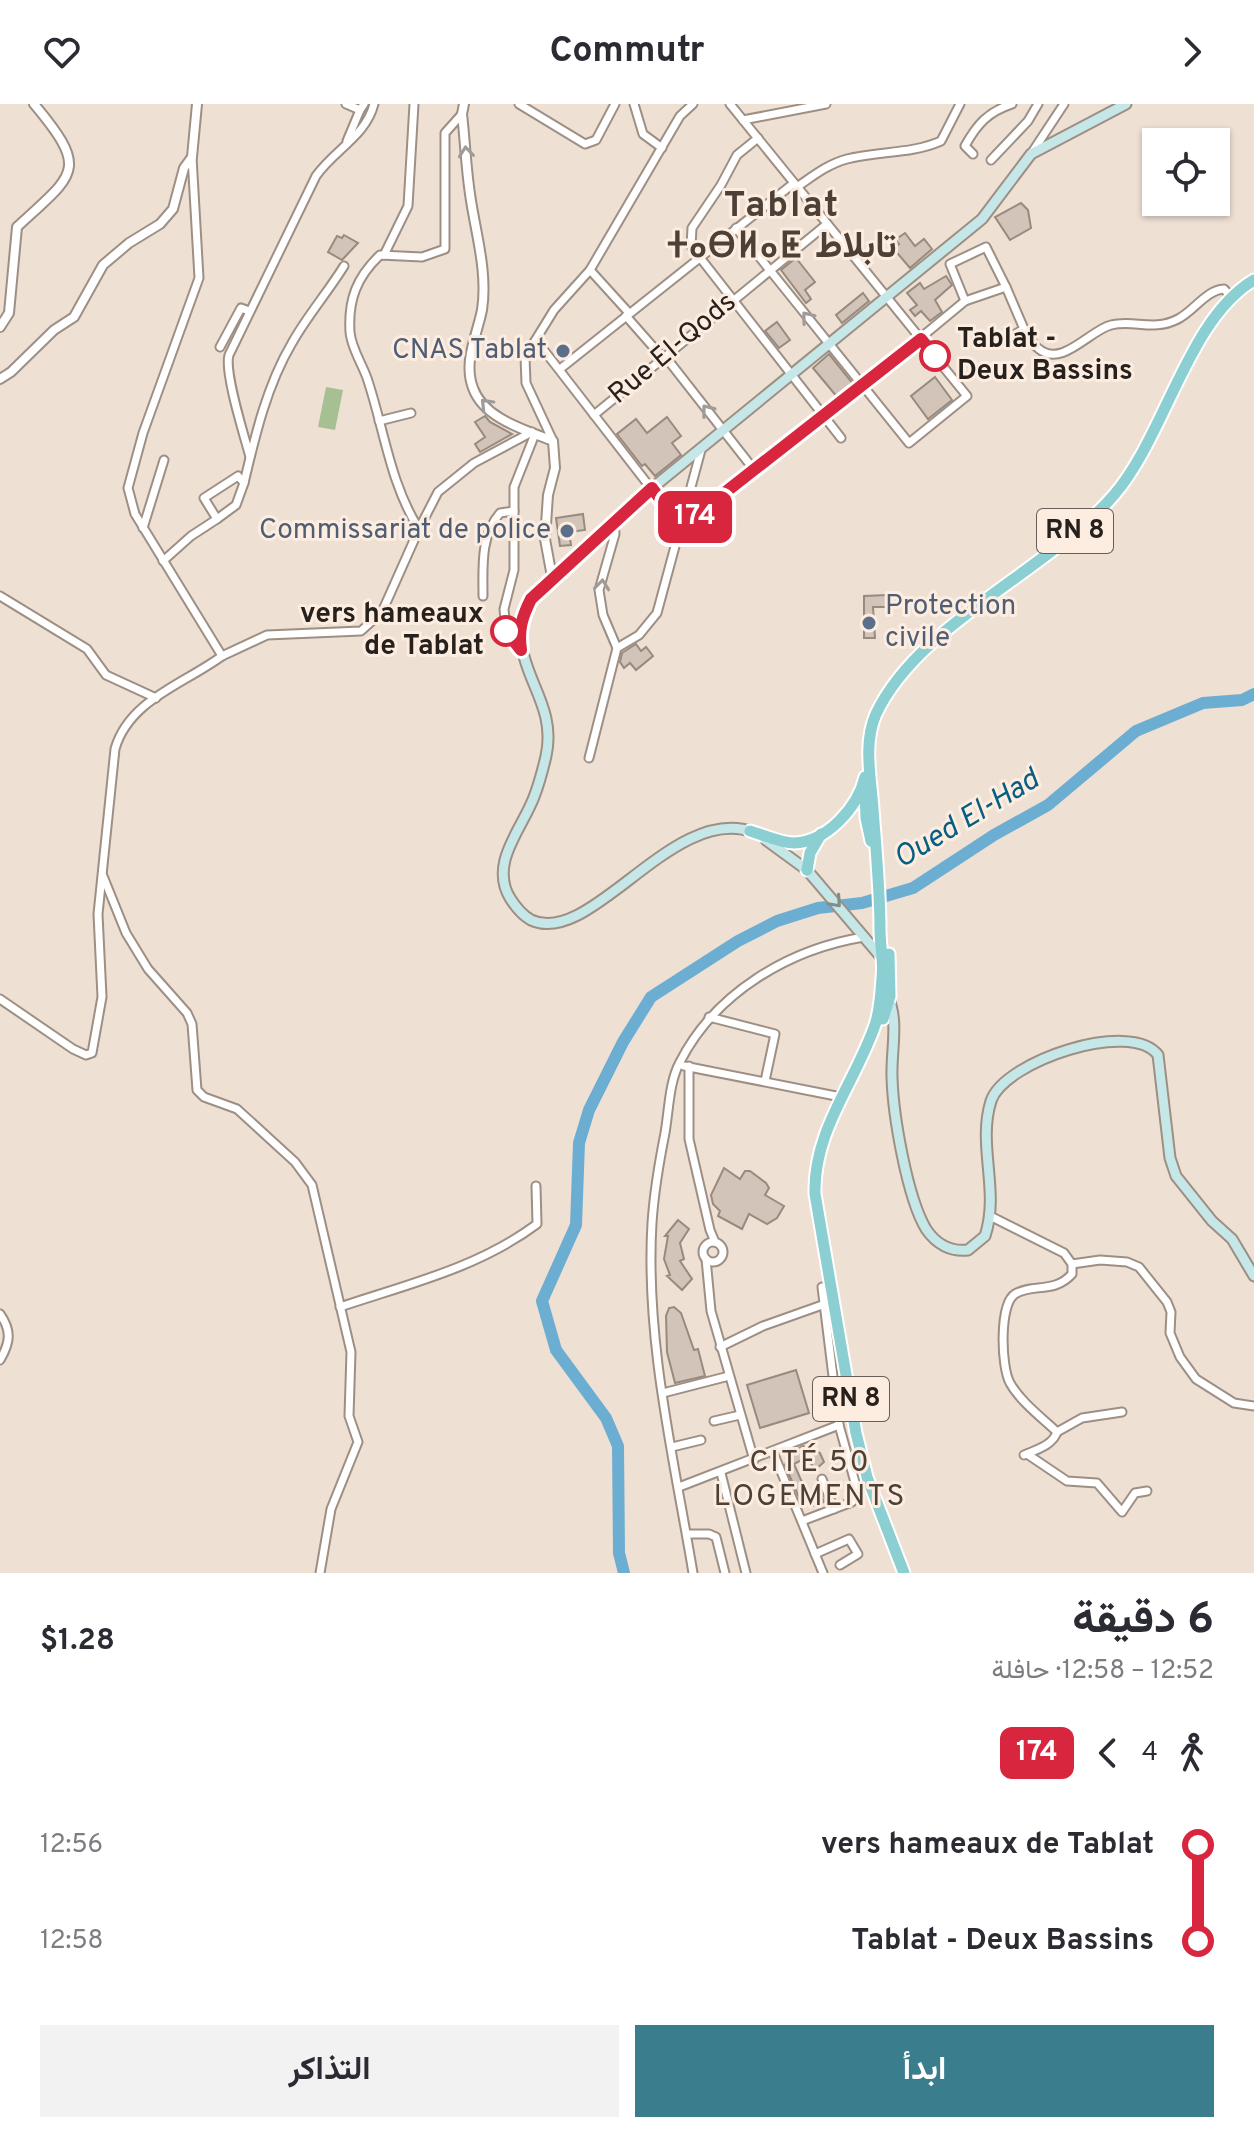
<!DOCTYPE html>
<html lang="ar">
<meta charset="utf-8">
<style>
:root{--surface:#fff;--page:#f2f2f3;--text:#2b2b33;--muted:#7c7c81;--accent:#3a7e8d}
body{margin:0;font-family:Overpass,Vazirmatn,"Noto Sans Tifinagh",sans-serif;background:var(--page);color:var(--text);direction:rtl;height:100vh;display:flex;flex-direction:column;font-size:30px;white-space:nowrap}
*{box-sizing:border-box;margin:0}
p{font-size:26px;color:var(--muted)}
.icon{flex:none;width:44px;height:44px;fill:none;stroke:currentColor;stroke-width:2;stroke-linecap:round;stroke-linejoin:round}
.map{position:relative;height:1469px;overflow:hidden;direction:ltr}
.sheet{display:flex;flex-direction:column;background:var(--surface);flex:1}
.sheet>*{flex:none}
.badge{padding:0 16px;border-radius:12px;font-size:28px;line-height:52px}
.controls{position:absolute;left:1142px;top:24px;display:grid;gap:16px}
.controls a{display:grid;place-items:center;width:88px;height:88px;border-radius:0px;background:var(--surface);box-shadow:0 2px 6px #0004;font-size:40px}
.map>.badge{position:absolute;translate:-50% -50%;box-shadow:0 0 0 4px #fff}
.legs{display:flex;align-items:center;gap:12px;height:88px;padding:0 40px;font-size:26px}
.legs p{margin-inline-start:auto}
.headline{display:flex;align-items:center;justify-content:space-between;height:136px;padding:0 40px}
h1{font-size:44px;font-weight:700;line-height:60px}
.action{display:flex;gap:16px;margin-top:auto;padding:16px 40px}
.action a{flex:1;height:92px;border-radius:0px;background:var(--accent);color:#fff;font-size:32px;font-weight:700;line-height:92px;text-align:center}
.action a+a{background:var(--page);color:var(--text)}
ul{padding:0 40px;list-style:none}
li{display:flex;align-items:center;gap:28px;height:96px;font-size:30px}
li i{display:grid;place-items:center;width:12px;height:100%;margin:0 10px;background:currentColor}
li i::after{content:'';width:20px;height:20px;margin:-10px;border:6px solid;border-radius:50%;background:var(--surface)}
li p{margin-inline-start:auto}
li:first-child i{background:linear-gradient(#0000 50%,currentColor 0)}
li:last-child i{background:linear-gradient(currentColor 50%,#0000 0)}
header{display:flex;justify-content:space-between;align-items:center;height:104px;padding:0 40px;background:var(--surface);font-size:36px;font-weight:700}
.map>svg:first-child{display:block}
</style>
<header><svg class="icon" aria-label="forward" viewBox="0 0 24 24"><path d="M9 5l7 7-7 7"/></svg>Commutr<svg class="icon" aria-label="heart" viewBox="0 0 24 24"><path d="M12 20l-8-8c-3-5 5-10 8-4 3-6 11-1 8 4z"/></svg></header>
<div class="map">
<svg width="1254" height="1469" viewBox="0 0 1254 1469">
<rect width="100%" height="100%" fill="#efe0d4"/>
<path fill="#a6c092" d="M326 283 343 286 335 326 318 323Z"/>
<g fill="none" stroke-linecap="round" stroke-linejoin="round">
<path stroke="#6caed1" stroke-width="12" d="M624 1469 619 1449 618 1342 606 1314 556 1246 542 1197 576 1121 579 1039 589 1006 623 938 651 893 738 837 777 817 818 804 862 799 913 784 994 731 1048 701 1136 627 1203 599 1242 596 1254 590"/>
</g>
<g fill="#d3c4b9" stroke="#988a7f" stroke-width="2">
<path d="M1021 99 1028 106 1031 124 1010 136 995 113Z"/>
<path d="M905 129 915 142 924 135 932 145 910 164 893 144 899 140 895 136Z"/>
<path d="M344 131 358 139 342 156 328 148 337 132 342 134Z"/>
<path d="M796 154 815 178 805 186 811 195 806 199 781 166Z"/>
<path d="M946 172 952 181 935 196 942 208 930 217 921 207 915 212 910 206 917 201 907 189 920 179 924 185Z"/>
<path d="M863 189 869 197 842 219 836 211Z"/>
<path d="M777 218 790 236 779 244 765 227Z"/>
<path d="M829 250 854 281 838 294 813 264Z"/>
<path d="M935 273 952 296 928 315 911 292Z"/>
<path d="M485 312 490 318 512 330 480 348 475 340 485 333 475 318Z"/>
<path d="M667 313 681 332 672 339 681 351 655 372 645 360 642 362 617 330 636 315 647 329Z"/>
<path d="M583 410 585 426 569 428 571 441 560 442 556 414Z"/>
<path d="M887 491 888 503H873L875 534H864V492Z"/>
<path d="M636 540 641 547 646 543 653 552 636 566 630 559 624 564 620 558 622 549Z"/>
<path d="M724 1064 740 1075 745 1067H750L766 1079 769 1084 765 1091 784 1102 777 1114 767 1120 749 1110 742 1125 718 1112 720 1107 713 1100 711 1091Z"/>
<path d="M678 1116 689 1125 680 1139 684 1155 680 1157 692 1175 682 1186 667 1172 670 1171 664 1155 668 1132H665Z"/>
<path d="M674 1203 681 1209 694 1246 698 1245 705 1272 675 1279 667 1248 666 1212 669 1204Z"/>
<path d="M796 1266 809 1309 760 1324 747 1281Z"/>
<path d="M803 1342 820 1349 824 1358 815 1366 807 1353 794 1360 807 1390 820 1388 824 1398 814 1402 800 1396 785 1361 790 1348Z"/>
</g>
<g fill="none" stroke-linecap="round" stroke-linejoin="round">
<g stroke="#9d8f84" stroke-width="11">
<g id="minor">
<path d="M346 0 360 6 364 0"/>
<path d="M519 0 585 40 596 36 615 0"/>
<path d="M634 0 643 30 662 44"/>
<path d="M730 0 967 292 909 339 736 124"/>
<path d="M462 10 445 29V145L422 153 380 151C357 173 348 195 350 228 351 243 362 260 367 274 384 324 390 380 419 425L438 388 474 359 532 328"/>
<path d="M743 16 826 0"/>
<path d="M758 34 737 51 721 81 692 124 691 142 841 334"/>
<path d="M347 37 360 6"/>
<path d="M973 50 965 42C977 20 988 8 1012 0"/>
<path d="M1031 50 1064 0"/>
<path d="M192 53 199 174 143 329 128 384 135 410 222 552 267 531 361 527 382 508 419 425"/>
<path d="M991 56 1028 17 1038 0"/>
<path d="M797 83C813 72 828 60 847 55 878 47 912 50 941 37L960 0"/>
<path d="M384 151 408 102 414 0"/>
<path d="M590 166 629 209"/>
<path d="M965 197 950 160 986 143 1006 183"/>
<path d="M626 212 662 253 668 256 755 367"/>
<path d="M1024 225C1028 231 1033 241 1039 245 1062 264 1090 226 1111 221 1134 215 1153 228 1178 215 1194 207 1206 186 1224 185L1232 194"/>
<path d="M536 236 681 423"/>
<path d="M220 243 241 204 249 207"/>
<path d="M560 265 794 79"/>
<path d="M594 311 827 120"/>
<path d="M379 317 411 309"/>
<path d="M553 337 526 279 525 253 554 206 590 166 680 12 693 0"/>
<path d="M250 353C244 331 224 268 229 251L316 72C334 46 366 32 374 0"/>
<path d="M217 415 236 401 244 379"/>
<path d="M681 423 825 313 965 197 1006 183 1024 225 1012 232"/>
<path d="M143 424 164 356"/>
<path d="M163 457 191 432 217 415 204 394 238 372 244 379C255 332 267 281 292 239 307 212 328 188 344 162"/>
<path d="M0 492 87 545 106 571 156 594"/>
<path d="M483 492C483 464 480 432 500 409L514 407"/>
<path d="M617 544 639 531 657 509 701 346"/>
<path d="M521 546 506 527 504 505 514 466V383L535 330"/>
<path d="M589 654 617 544 603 511 599 486 615 430 614 417"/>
<path d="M103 772 126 829 148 865 187 909 192 920 197 986 204 993 237 1005 295 1058 312 1081 351 1248 349 1312 358 1338 331 1405 320 1469"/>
<path d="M0 895 73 945 86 951 92 949 102 893 98 810 115 645C129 596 184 580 222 552"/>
<path d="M709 913 775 930 765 977"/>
<path d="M684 962 841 993"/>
<path d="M689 962V1035L710 1126 715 1138"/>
<path d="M990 1112 1064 1149 1072 1160V1170C1054 1190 1033 1179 1015 1190 999 1200 1001 1263 1010 1279 1020 1297 1041 1313 1057 1328L1082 1314 1122 1308"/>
<circle cx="713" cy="1148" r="10"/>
<path d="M706 1155 711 1207 754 1356"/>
<path d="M1072 1160 1100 1156 1127 1158 1139 1163 1167 1198 1171 1208 1170 1229 1180 1253 1196 1275 1234 1299 1254 1302"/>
<path d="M340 1203C408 1180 478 1164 537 1120L536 1082"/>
<path d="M0 1210C12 1227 10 1239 0 1256"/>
<path d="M720 1243 763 1222 825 1200"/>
<path d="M663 1289 729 1272"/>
<path d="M714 1317 740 1311"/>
<path d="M672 1343 701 1336"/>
<path d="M773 1348 823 1469"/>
<path d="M1027 1350 1067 1377 1097 1379 1122 1408 1135 1389 1147 1387"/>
<path d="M1024 1351C1036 1346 1053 1341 1057 1328"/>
<path d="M721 1369 746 1469"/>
<path d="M822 1375 834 1405"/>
<path d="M679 1383 839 1321"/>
<path d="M802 1417 852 1398 858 1389 839 1321 822 1183"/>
<path d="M687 1430H709L716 1433 725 1469"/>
<path d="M815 1450 849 1435 858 1450 840 1461"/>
<path d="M693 1469C674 1355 645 1236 652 1119 654 1089 659 1059 665 1029 669 1006 669 978 680 958 715 889 789 845 864 833"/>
</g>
</g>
<g stroke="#9d8f84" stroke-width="12">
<g id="tertiary">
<path d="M464 0 462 10C465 36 466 63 470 90 475 127 488 167 482 206 477 231 463 258 473 284 484 315 526 326 553 337L555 364 548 391 545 435 552 473"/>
<path d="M0 223 9 209 17 123C75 69 90 67 34 0"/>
<path d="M0 275 11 268 54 226 74 213 103 161 129 139 160 120 173 105 184 64 192 53 197 0"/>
</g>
</g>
<g stroke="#9d8f84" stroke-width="13">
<g id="secondary">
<path d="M753 728C673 699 591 844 531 816 522 811 515 802 510 794 489 759 522 725 534 693 539 680 543 665 546 652 560 589 498 559 531 495L640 394 982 115 1031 50 1126 0"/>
<path d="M766 736 807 766 881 853"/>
<path d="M888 893C899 917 891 947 892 973 893 1011 907 1093 926 1125 936 1140 951 1148 968 1146L985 1132C1000 1087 977 1041 991 997 1004 957 1131 915 1158 951L1170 1054 1176 1072 1212 1117 1232 1135 1254 1172"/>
</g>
</g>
<g stroke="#fff" stroke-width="15">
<g id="primary">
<path d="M865 687 866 714 871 737"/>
<path d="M750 727C764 731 780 739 794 739 827 738 858 703 865 673"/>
<path d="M807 766 810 749 821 730"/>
<path d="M883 915 890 892 889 850"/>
<path d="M904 1469 867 1373 856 1329 815 1090C813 1027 855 979 875 921 880 907 881 889 882 874 884 858 880 842 880 826 880 786 876 746 873 705 871 675 863 639 876 610 918 520 1048 467 1114 391 1166 330 1188 215 1254 176"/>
</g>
</g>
<use href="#minor" stroke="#fff" stroke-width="7"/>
<use href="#tertiary" stroke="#fff" stroke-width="8"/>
<use href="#secondary" stroke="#c6e7e8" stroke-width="9"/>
<use href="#primary" stroke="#8ccfd2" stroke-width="11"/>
</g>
<defs><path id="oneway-chevron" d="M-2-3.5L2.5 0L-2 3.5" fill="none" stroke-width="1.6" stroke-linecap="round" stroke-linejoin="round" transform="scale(2)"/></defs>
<g stroke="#9e9b99">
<use href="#oneway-chevron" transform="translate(466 48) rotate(-96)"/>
<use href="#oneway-chevron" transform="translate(807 213) rotate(-129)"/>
<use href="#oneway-chevron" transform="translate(486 300) rotate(-134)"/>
<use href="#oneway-chevron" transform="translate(707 306) rotate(-128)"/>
<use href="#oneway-chevron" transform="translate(602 481) rotate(-84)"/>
</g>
<use stroke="#7e8e8d" href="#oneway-chevron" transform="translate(836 798) rotate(48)"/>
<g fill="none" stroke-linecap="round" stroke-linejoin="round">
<g stroke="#fff" stroke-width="18">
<path id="line-1" d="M506 527 521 546C518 526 522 513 531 495L652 384 681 423 921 235 935 252"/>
</g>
<use href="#line-1" stroke="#d7263d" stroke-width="12"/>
</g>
<g fill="#5c6f8a" stroke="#fdede1" stroke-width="3">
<circle cx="563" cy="247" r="8"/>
<circle cx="567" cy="427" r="8"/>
<circle cx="869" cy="519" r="8"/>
</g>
<g fill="#fff" stroke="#d7263d" stroke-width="4">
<circle cx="935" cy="252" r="14"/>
<circle cx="506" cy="527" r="14"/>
</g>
<g text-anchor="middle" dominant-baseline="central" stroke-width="6" stroke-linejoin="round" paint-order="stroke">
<g fill="#fdede1" stroke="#675e58" stroke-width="2">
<rect x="1037" y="405" width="76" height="44" rx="6"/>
<rect x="813" y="1273" width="76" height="44" rx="6"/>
</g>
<g font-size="26" font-weight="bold" fill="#27211d">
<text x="1075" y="427">RN 8</text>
<text x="851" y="1295">RN 8</text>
</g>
<g font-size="28" font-weight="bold" fill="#27211d" stroke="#fdede1" text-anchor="start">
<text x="957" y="236">Tablat -<tspan x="957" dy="32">Deux Bassins</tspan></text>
<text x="484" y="511" text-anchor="end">vers hameaux<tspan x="484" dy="32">de Tablat</tspan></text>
</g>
<g font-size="28" fill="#27211d" stroke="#fdede1">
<text transform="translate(673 245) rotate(-40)">Rue El-Qods</text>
</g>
<g font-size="28" fill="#4e5e75" stroke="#fdede1" text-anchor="end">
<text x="547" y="247">CNAS Tablat</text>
<text x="551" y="427">Commissariat de police</text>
<text x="885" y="503" text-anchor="start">Protection<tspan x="885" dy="32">civile</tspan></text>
</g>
<g font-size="30" font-style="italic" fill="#065e80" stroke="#fdede1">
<text transform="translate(967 716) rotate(-31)">Oued El-Had</text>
</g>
<g font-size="30" letter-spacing="2" fill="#4c4037" stroke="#fdede1">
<text x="810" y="1359">CITÉ 50<tspan x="810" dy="34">LOGEMENTS</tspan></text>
</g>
<g font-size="36" font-weight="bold" letter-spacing="2" fill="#4c4037" stroke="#fdede1">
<text x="782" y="103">Tablat<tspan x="782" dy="41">ⵜⴰⴱⵍⴰⵟ تابلاط</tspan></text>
</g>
</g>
</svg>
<div class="controls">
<a><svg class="icon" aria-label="locate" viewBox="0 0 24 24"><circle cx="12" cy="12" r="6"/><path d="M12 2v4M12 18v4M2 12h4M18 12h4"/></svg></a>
</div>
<b class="badge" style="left:695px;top:413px;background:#d7263d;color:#fff">174</b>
</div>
<section class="sheet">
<div class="headline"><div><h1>6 دقيقة</h1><p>12:52 – 12:58 · حافلة</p></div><b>$1.28</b></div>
<div class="legs"><svg class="icon" aria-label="walk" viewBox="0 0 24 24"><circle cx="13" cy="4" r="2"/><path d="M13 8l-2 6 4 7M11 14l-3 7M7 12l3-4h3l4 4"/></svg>4<svg class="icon" aria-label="back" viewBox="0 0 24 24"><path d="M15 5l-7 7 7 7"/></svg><b class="badge" style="background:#d7263d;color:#fff">174</b></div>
<ul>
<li><i style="color:#d7263d"></i><b>vers hameaux de Tablat</b><p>12:56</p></li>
<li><i style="color:#d7263d"></i><b>Tablat - Deux Bassins</b><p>12:58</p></li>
</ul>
<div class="action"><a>ابدأ</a><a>التذاكر</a></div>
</section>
